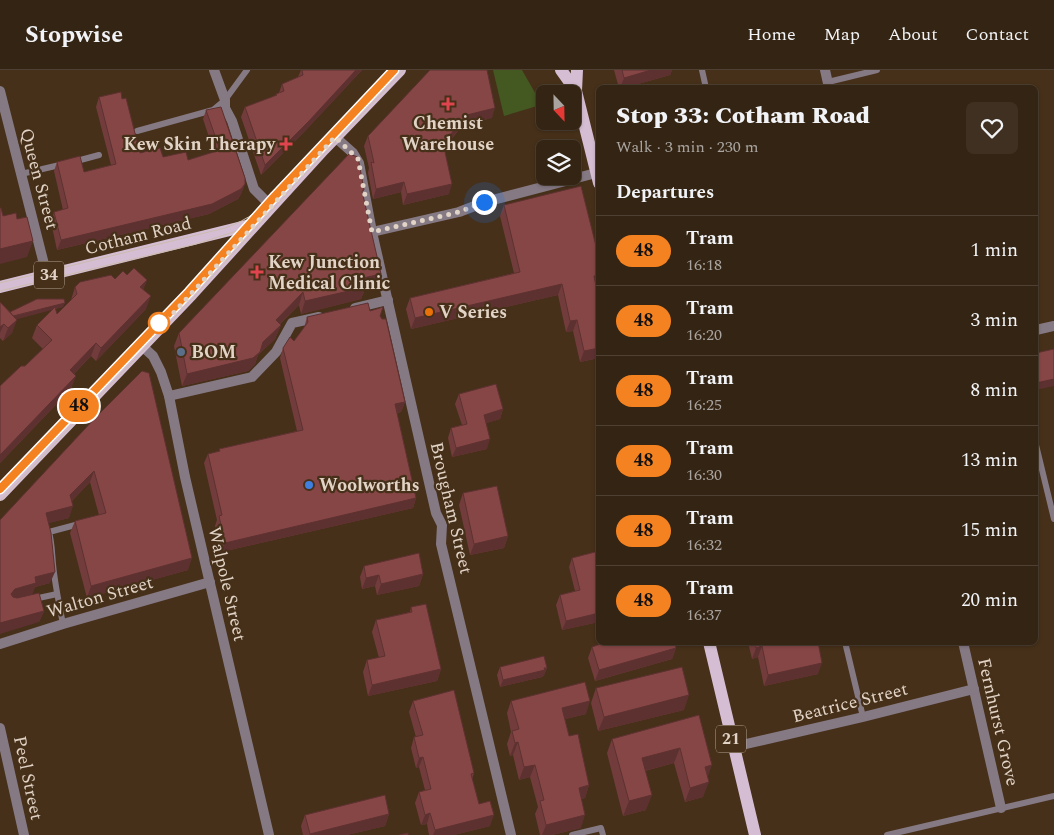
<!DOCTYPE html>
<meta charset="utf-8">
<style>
:root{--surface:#342413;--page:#3f3021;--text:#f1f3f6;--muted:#a9a4a0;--line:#4e4133}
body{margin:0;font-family:Spectral,serif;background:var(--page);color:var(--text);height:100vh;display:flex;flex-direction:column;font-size:19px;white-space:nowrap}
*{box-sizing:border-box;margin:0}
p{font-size:16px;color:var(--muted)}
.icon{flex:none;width:28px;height:28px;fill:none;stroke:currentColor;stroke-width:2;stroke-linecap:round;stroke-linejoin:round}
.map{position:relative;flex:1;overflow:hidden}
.panel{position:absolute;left:596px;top:15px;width:442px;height:560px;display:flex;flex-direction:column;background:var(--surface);border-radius:8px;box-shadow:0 1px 4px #0004,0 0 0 1px var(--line)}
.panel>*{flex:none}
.badge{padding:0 10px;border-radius:16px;font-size:18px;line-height:32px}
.needle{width:32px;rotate:158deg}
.fabs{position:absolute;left:536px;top:15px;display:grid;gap:10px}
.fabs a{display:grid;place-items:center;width:45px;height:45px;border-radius:8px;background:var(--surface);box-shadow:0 1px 4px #0004,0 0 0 1px var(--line);font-size:25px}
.you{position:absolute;width:25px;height:25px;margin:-12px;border:4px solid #fff;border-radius:50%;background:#1a73e8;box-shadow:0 0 0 8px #1a73e833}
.map>.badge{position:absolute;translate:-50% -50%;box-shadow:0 0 0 2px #fff}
h2{padding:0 20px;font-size:19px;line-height:45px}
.round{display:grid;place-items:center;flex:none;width:52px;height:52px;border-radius:8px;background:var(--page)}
.head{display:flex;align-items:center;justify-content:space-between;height:85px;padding:0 20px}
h1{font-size:24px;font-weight:800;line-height:38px}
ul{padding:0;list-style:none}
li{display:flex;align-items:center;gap:15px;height:70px;padding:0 20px;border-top:1px solid var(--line)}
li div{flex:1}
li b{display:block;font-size:19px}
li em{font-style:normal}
li .badge{min-width:55px;font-weight:700;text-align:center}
header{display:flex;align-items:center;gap:30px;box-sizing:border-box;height:70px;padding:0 25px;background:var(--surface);border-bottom:1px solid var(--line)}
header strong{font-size:24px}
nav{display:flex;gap:28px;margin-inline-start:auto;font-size:18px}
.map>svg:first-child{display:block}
</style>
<header>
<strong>Stopwise</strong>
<nav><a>Home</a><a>Map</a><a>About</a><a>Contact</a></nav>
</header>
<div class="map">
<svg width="1054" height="765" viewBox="0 0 1054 765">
<rect width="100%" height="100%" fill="#463019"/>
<path fill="#445822" d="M493 0H522L538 28 539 32 537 36 504 46Z"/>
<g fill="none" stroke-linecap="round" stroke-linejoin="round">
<g stroke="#857984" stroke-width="6">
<path d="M702 0 706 18"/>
<path d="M828 12 877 0"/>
<path d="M137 61 213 40 225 30 247 0"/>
<path d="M73 92 99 85"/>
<path d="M21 104 64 94"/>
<path d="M1036 375 1054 449"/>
<path d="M34 529 57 524"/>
<path d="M63 554C59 534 55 515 53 494 52 483 52 473 49 462L79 454"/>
<path d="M845 572 863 647"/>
<path d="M572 765 601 758 603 765"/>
<path d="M887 765 1054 726"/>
</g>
<g stroke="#857984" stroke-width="10">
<path d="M214 0 225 30V38L232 51 254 119 271 136"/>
<path d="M825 0 829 18"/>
<path d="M0 21 47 206"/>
<path d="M335 67 353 83 359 93 372 162 436 443 442 455 441 474 511 765"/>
<path d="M372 162 459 142 485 132 596 103"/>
<path d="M355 238 388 230"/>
<path d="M1036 260 1054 256"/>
<path d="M142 276 153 286 161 302 169 326 185 407 269 765"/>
<path d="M169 326 252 307 276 282 292 253 319 247"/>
<path d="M963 572 1001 738"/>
<path d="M0 574 63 554 210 512"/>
<path d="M0 658 24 765"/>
<path d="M733 677 863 647 974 619"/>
</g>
<g stroke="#d5bdd3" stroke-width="12">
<path d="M561 0 576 21 599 113"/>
<path d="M576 21 577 0"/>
<path d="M0 217 254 154"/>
<path d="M0 425 192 224 324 79 400 0"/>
<path d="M709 572 755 765"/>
</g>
<g stroke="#cbbcae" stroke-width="1">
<path d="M225 182 258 145"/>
<path d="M0 213 225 158C248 150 265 137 281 120"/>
<path d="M0 221 196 174 243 159"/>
<path d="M0 419 212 197"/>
<path d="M0 431 194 227 293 117 404 0"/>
</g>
</g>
<g fill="#733c3c">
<path d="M301 0H362L305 61 261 105 241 47 245 37 275 26 276 24 279 23 282 14 298 7Z"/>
<path d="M614 0H672L670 5 624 18H619Z"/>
<path d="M99 27 122 29 140 83 163 87 188 90 214 82 203 49 206 40 245 114 241 124 238 129 209 144 57 180 51 152 54 142 63 140 54 101 57 92 84 102 111 95 96 37Z"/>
<path d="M492 48 463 55 444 78 449 124 403 135 401 122 373 129 368 103 369 98 364 76 368 66Z"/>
<path d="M363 123 376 216 365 219 361 229 301 244 299 235 280 254 281 255 275 269 258 285 255 294 248 301 182 316 174 276 179 263Z"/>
<path d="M504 135 596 216 599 231V288L580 292 573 261 566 262 558 225 411 259 406 239 410 228 514 203 500 146Z"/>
<path d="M127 205 147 210 143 219 146 239 96 291 91 286 74 304 71 319 0 393V316L25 296 43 279 32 268 37 255 53 239 16 249 12 263 3 271 0 268V232L10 242 63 237 55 239 57 244 71 230 75 217 115 209Z"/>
<path d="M370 241 380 246 405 332 401 342 397 343 416 428 413 438 221 482 215 456 217 450 204 393 208 384 219 381V379L297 361 280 288 283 278 294 271 304 258 307 247Z"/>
<path d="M459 324 503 339 500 349 486 353 487 379 452 387 448 368 451 358 462 355 455 334Z"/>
<path d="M96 347 188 500 87 528 70 463 75 451 99 445 90 412 72 431 69 448 48 453 50 513 35 517 32 524 44 541 39 552 0 450Z"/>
<path d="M463 423 508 466 504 478 470 485 459 435Z"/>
<path d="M599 481V552L562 560 556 535 560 525 575 521 569 497 572 488Z"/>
<path d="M364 496 423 504 419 516 377 525 375 516 362 519 360 507Z"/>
<path d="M411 537 441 599 437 611 368 626 363 602 367 590 379 588 372 562 376 550 410 542Z"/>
<path d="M748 572H818V604L764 616 758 587 752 589Z"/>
<path d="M592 577 676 578 672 589 595 611 588 588Z"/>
<path d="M500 597 547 598 544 605 542 607 500 617 497 605Z"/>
<path d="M596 618 684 640 598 661 591 633Z"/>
<path d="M413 631 474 703 472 709 479 734 490 756 454 765H429L427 754 421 755 415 733 419 722 425 720 419 697 416 698 411 678 414 667H416L409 642Z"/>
<path d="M511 631 586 644 565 649 569 666 589 715 585 728 581 729V758L552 765H540L535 744 538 737 530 707 519 710 513 685 510 686 507 674 511 662 507 643Z"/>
<path d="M699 645 707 707 703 727 685 732 674 693 645 701 646 740 623 746 607 683 612 669Z"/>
<path d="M389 744 385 756 347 765H303L301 756 305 745Z"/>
</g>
<g fill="#5e3131">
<path d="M356 0H362L305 61 261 105 265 95Z"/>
<path d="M651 0H672L670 5 624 18H620L624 8Z"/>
<path d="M495 38 492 48 463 55 439 83 443 73 467 45Z"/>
<path d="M404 112 401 122 373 129 376 119Z"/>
<path d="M245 114 241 124 238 129 209 144 57 180 61 170Z"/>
<path d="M452 114 449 124 403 135 407 124Z"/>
<path d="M33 171 27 187 0 194V179Z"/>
<path d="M381 204 376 216 365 219 361 229 301 244 305 231 363 208Z"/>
<path d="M599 205V215L590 217 594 206Z"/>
<path d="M147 210 142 223 140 217Z"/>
<path d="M562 214 558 225 411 259 415 248Z"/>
<path d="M303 222 299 235 271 262 276 250Z"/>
<path d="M151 226 146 239 96 291 101 278Z"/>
<path d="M65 233 63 237 10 251 11 247Z"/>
<path d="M17 250 12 263 3 271 8 258Z"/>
<path d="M577 250 573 261 566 262 570 251Z"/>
<path d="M4 254 0 263V257Z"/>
<path d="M281 255 275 269 258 285 255 294 248 301 182 316 187 304 263 272Z"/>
<path d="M96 273 91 286 65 313 70 300Z"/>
<path d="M599 278V288L580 292 584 281Z"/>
<path d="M76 306 71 319 0 393V385Z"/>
<path d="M1054 309V316L1036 320V313Z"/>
<path d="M405 332 401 342 391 344 395 334Z"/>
<path d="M503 339 500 349 481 355 484 345Z"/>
<path d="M490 369 487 379 452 387 456 378Z"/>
<path d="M94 401 90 412 66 437 70 425Z"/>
<path d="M416 428 413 438 221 482 225 473Z"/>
<path d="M73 436 69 448 41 455 46 443Z"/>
<path d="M508 466 504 478 470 485 474 474Z"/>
<path d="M192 488 188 500 87 528 91 516Z"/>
<path d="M55 502 50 513 35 517 32 525 10 530 11 524 15 519 35 507Z"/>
<path d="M423 504 419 516 377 525 381 514Z"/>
<path d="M379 505 375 516 362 519 366 508Z"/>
<path d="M44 541 39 552 0 564V553Z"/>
<path d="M599 543V552L562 560 566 551Z"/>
<path d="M762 576 758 587 752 589 756 578Z"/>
<path d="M676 578 672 589 595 611 599 600Z"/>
<path d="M822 593 818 604 764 616 768 605Z"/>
<path d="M547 598 544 605 542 607 500 617 503 610Z"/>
<path d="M441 599 437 611 368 626 372 615Z"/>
<path d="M689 625 684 640 598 661 604 647Z"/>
<path d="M590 631 586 644 558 651 562 638Z"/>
<path d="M518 672 513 685 510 686 515 673Z"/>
<path d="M680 678 674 693 636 703 642 688Z"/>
<path d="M423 687 419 697 416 698 419 688Z"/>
<path d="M535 695 530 707 519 710 524 697Z"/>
<path d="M712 695 707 709 705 697Z"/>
<path d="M709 712 703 727 685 732 690 718Z"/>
<path d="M589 715 585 728 574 731 579 718Z"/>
<path d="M652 725 646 740 623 746 629 731Z"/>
<path d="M430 743 427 754 421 755 425 745Z"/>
<path d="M389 744 385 756 347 765H309L310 764Z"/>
<path d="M494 745 490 756 454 765H433L435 760Z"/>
<path d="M585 745 581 758 552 765H542L546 755Z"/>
</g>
<g fill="#864646" stroke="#5e3131">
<path d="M302 0H356L309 51 265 95 245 37 277 25 276 24 284 21 282 14 303 5Z"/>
<path d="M430 0H487L495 38 467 45 443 73 452 114 407 124 404 112 376 119 371 92 374 93 368 66Z"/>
<path d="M622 0H651L624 8Z"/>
<path d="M121 22 122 29 126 28 140 83 160 78 163 87 186 82 188 90 220 80 206 40 221 37 245 108V114L241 119 212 134 61 170 54 142 68 138 57 92 80 86 84 102 116 94 99 27Z"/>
<path d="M349 84 358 87 364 120 362 121 381 204 363 208 366 217 305 231 303 222 276 250 281 255 280 256 263 272 260 282 253 288 187 304 179 263Z"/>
<path d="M581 116 599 188V205L594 206 599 231V278L584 281 577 250 570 251 562 214 415 248 410 228 520 202 504 135Z"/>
<path d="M0 138H1L3 146 16 143 17 149 27 147 33 171 0 179Z"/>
<path d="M134 198 147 210 140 217 151 226 101 278 96 273 70 300 76 306 0 385V316L21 296H25L52 270 37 255 55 237 57 244 77 224 75 217 80 212 111 205 115 209 123 201 127 205Z"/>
<path d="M37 229H64L65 233 13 246 10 242Z"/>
<path d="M0 232 17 250 8 258 4 254 0 257Z"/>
<path d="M368 233 370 241 383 237 380 246 382 249H386L405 332 395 334 416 428 225 473 219 446 222 445 208 384 220 381 219 379 303 360 283 278 290 267 294 271 308 252 307 247Z"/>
<path d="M1054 279V309L1036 313V283Z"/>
<path d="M142 301 149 303 192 488 91 516 75 451 106 443 94 401 70 425 73 436 46 443 51 463 55 502 35 507 36 513 15 519 11 524 13 527 17 528 39 523 44 541 0 553V450L96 347Z"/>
<path d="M496 314 503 339 484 345 490 369 456 378 451 358 467 354 459 324Z"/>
<path d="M497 416 508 466 474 474 463 423Z"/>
<path d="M599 481V543L566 551 560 525 580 520 572 488Z"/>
<path d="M419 483 423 504 381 514 379 505 366 508 364 496Z"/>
<path d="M426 534 441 599 372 615 367 590 385 586 376 550 412 542 411 537Z"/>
<path d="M606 572H675L676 578 599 600 592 577Z"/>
<path d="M755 572H818L822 593 768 605 762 576 756 578Z"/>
<path d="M544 586 547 598H544L545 600 503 610 500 597Z"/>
<path d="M682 597 689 625 604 647 596 618Z"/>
<path d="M585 612 590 631 562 638 569 666 578 664 582 683 589 715 579 718 585 745 546 755 540 731 544 730 535 695 524 697 518 672 515 673 512 661 519 659 511 631Z"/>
<path d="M454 620 474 703 471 704 479 734 490 731 494 745 435 760 430 743 425 745 419 722 431 719 423 687 419 688 414 667 423 665 413 631Z"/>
<path d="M699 645 712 695 705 697 709 712 690 718 680 678 642 688 652 725 629 731 612 669Z"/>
<path d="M385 725 389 744 310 764 305 745Z"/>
<path d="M408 763V765H399Z"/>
</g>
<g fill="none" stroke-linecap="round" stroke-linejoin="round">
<g stroke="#fff" stroke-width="11">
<path id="line" d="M0 419 189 222 275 126 394 0"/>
</g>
<use href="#line" stroke="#f58220" stroke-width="8"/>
<path stroke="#e1d3c6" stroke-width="5" stroke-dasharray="0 9" d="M159 253 156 262 335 67 358 89 372 162 459 142 484 132"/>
</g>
<g fill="#e0444e" stroke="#463019" stroke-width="2">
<path d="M445.5 26.5h5v5h5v5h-5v5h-5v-5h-5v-5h5z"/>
<path d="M283.5 66.5h5v5h5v5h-5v5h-5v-5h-5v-5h5z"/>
<path d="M254.5 194.5h5v5h5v5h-5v5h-5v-5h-5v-5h5z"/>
</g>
<circle fill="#e8710a" stroke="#463019" stroke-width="2" cx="429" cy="242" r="5"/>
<circle fill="#fff" stroke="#f58220" stroke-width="2.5" cx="159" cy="253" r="10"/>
<circle fill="#5c6f8a" stroke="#463019" stroke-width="2" cx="181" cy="282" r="5"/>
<circle fill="#3f7fe0" stroke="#463019" stroke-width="2" cx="309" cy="415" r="5"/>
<g text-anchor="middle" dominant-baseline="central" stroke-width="4.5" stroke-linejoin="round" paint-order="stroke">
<g fill="#463019" stroke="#b2a292" stroke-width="1">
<rect x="34" y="191.5" width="30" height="27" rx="4"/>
<rect x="716" y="655.5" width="30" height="27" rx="4"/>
</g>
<g font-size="16" font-weight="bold" fill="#e1d3c6">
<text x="49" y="205">34</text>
<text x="731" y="669">21</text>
</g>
<g font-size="18" font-weight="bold" fill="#e1d3c6" stroke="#463019" text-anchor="start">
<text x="448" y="53" text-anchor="middle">Chemist<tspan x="448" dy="21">Warehouse</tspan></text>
<text x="275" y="74" text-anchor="end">Kew Skin Therapy</text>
<text x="268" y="192">Kew Junction<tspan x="268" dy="21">Medical Clinic</tspan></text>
<text x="439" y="242">V Series</text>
<text x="191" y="282">BOM</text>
<text x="319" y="415">Woolworths</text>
</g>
<g font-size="18" fill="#e1d3c6" stroke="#463019">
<text transform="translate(39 109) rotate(75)">Queen Street</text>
<text transform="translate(138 166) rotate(-14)">Cotham Road</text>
<text transform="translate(451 438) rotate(77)">Brougham Street</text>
<text transform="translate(227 514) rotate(77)">Walpole Street</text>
<text transform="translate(100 527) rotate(-16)">Walton Street</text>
<text transform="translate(850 633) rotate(-14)">Beatrice Street</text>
<text transform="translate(998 652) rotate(77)">Fernhurst Grove</text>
<text transform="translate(28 708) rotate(78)">Peel Street</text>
</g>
</g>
</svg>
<div class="fabs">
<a><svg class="needle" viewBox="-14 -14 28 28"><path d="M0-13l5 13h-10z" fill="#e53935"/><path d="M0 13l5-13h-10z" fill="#a9a4a0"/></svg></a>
<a><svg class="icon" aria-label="layers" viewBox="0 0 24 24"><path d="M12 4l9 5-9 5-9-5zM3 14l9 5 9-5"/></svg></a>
</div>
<div class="you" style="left:484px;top:132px"></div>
<b class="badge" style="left:79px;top:336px;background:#f58220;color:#111">48</b>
<section class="panel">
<div class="head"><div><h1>Stop 33: Cotham Road</h1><p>Walk · 3 min · 230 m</p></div><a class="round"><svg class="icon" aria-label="heart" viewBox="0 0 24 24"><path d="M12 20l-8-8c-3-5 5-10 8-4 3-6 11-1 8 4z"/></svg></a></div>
<h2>Departures</h2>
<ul>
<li><span class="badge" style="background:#f58220;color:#111">48</span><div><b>Tram</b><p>16:18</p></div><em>1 min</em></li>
<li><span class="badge" style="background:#f58220;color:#111">48</span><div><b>Tram</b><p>16:20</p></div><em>3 min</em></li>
<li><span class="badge" style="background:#f58220;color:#111">48</span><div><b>Tram</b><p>16:25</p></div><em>8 min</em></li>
<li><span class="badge" style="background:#f58220;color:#111">48</span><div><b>Tram</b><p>16:30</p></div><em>13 min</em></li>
<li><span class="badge" style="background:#f58220;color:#111">48</span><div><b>Tram</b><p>16:32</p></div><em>15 min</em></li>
<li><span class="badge" style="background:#f58220;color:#111">48</span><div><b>Tram</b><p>16:37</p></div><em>20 min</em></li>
</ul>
</section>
</div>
